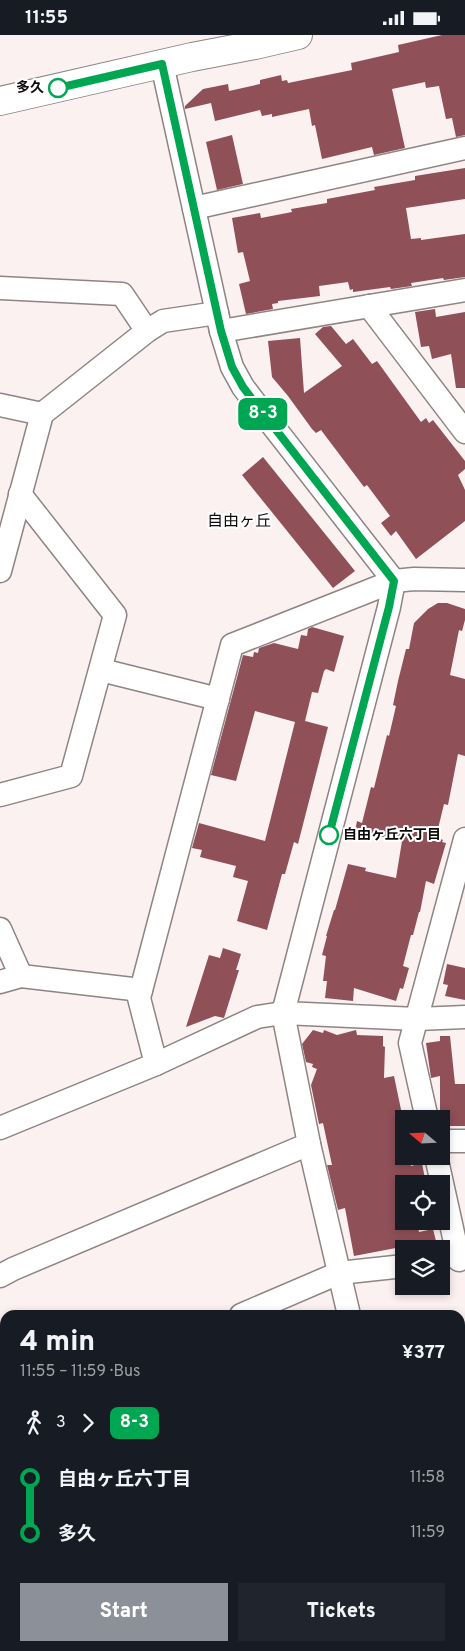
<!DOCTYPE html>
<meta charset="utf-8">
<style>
:root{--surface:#171b24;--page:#20242c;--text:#f1f3f6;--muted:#9ea1a6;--accent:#8c9099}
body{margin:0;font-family:Overpass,"Noto Sans JP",sans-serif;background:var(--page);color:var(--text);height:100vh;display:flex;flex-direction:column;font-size:19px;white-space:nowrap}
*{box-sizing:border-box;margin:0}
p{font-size:16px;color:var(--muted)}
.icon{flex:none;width:28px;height:28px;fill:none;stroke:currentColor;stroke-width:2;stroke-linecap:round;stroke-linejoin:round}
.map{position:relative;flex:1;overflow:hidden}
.drawer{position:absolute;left:0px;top:1275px;width:465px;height:341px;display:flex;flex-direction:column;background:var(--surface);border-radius:15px 15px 0 0;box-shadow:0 2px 8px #0003}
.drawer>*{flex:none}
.badge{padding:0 10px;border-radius:8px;font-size:18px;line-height:32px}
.needle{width:32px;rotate:289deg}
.buttons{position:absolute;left:395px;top:1075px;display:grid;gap:10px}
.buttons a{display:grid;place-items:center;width:55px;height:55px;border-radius:0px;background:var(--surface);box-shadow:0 2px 8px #0003;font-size:25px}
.map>.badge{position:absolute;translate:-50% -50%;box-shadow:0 0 0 2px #fff}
.legs{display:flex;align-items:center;gap:8px;height:55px;padding:0 20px;font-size:16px}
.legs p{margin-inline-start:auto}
.summary{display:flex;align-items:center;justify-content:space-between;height:85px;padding:0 20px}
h1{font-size:28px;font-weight:800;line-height:38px}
.action{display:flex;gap:10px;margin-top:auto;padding:10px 20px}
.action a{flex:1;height:58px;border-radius:0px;background:var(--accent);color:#fff;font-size:20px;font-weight:800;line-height:58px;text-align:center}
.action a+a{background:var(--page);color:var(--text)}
ul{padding:0 20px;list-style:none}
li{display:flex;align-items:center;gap:18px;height:55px;font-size:19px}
li i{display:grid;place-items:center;width:8px;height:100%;margin:0 6px;background:currentColor}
li i::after{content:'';width:12px;height:12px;margin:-6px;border:4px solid;border-radius:50%;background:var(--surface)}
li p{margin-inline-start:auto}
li:first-child i{background:linear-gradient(#0000 50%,currentColor 0)}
li:last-child i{background:linear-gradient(currentColor 50%,#0000 0)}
.status{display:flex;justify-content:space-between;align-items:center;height:35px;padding:0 25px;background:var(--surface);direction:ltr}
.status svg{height:14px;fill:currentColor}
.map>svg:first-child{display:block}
</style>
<div class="status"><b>11:55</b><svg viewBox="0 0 49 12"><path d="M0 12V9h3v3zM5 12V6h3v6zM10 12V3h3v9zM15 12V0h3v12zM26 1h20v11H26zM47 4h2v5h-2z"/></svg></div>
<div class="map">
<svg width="465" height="1616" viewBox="0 0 465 1616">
<rect width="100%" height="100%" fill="#fcf1f1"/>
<path fill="#f3bfc3" d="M5 1419V1549L0 1544V1424Z"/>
<g fill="#8f5058">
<path d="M442 0H465V100L456 102 452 83 446 84 439 51 426 53 425 47 392 54 405 113 374 120 372 112 322 124 315 90 312 91 309 74 272 82V79L262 81 260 75 215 86 211 68 185 74V71L203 54 228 49 229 56 260 49V45L281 40 282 46 287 45 288 48 352 35 351 28 399 17 398 10Z"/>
<path d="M232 100 243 149 217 155 206 107Z"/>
<path d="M465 133V164L406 173 411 204 421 203V205L465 199V242L444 245 443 243 411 248 412 251 391 254 390 252 353 257V254L350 255 348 247 319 251 320 261 278 266V268L272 269 273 274 246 279 239 249 250 246 243 217 238 218 232 183 260 178 261 183 292 177 291 174 327 168V164L375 155 374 152 415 145V141Z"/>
<path d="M435 274 436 282 465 277V353H456L451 319 432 324 429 311 421 312 415 277Z"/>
<path d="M331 291 346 309 353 304 372 329 377 326 421 387 426 383 429 388 433 385 465 426V434L458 440 465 455V486L416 524 396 496 391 501 381 488 390 481 367 450 364 452 321 395 316 398 312 394 288 361 272 342 268 306 300 303 304 358 342 331 315 299 323 292Z"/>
<path d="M263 422 355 536 333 553 242 440Z"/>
<path d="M438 568H447L465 574V585L462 596 459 595 450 640 465 644V721L458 719 448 770 444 769 436 802 443 805 442 807 446 808 434 849 426 846 420 877H419L413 900H411L403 931 409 933 403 954 400 953 396 966 354 953 353 966 325 963 327 946H323L326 921 322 920 327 901H326L334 875H335L348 829 366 833 365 836 396 843 402 806 371 799 369 804 354 801 357 786 362 788 371 752 374 753 387 700 389 701 396 671 393 670 398 646 406 614H409L414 588 428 574Z"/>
<path d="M312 592 344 601 334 637 326 634 324 636 318 658 312 657 305 686 328 692 298 809 294 807 285 839H282L267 895 237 886 248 846 233 842 236 831 200 822 202 815 192 813 199 788 265 806 295 687 255 676 236 746 211 740 243 620 253 622 254 617 258 618 259 613 274 608 298 614 301 600 307 601 308 594Z"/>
<path d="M223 913 241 919 236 935H239L224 983 215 981 186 992 209 920 220 923Z"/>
<path d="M447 929 465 933V965L445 961 448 950 443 949Z"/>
<path d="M313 995 323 998 324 995 337 1000 356 995 357 1000 383 1001V1011L385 1012 384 1043 394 1041 404 1089V1121H410L411 1131 422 1128 426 1149H404V1186H417L419 1197 433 1194 438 1214H402L401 1212 354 1221 345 1173 338 1175 327 1130H332L323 1088 319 1089 311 1050 317 1034 312 1032 313 1029 306 1027 302 1009Z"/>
<path d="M440 1001H450L455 1049H465V1091H450V1087L441 1086V1084H440V1041L431 1043 426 1008 440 1006Z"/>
</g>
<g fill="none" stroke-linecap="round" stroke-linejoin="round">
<g stroke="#8e8484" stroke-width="25">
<g id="minor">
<path d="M162 29 221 296 232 332 243 352 259 373 394 546 389 572 283 978 309 1109 349 1280"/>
<path d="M194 173 465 113"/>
<path d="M0 253 122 259 147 296"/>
<path d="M369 271 465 397"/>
<path d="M221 296 465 255"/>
<path d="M0 370 42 379"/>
<path d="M0 536 42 379 147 296 163 286 217 278"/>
<path d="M101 635 218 664"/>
<path d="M0 760 71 741 115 580 20 459"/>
<path d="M0 894 21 941"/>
<path d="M0 947 21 941 141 955"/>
<path d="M156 1029 139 963 232 610 394 546 414 544 465 545"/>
<path d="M427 1084 410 1008 465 804"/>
<path d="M0 1093 156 1029 257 982 283 978 417 984 465 982"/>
<path d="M441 1106H465"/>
<path d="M436 1121 459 1225"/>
<path d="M0 1241 13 1234 309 1109"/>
<path d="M241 1280 339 1238 404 1231"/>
<path d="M0 1339 5 1344"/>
<path d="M460 1401 465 1396"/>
<path d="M0 1412 5 1407"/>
<path d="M0 1552 5 1557"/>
<path d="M0 1598 5 1592"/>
<path d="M403 1611 404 1616"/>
<path d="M166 1616 171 1611"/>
</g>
</g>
<g stroke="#8e8484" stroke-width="30">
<path id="major" d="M0 66 192 22 255 10 298 0"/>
</g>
<use href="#minor" stroke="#fff" stroke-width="22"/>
<use href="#major" stroke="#fff" stroke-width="28"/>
</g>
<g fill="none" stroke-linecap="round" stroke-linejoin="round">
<g stroke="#fff" stroke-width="11">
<path id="line-1" d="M58 53 162 29 221 296 232 332 243 352 259 373 394 546 389 572 329 800"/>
</g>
<use href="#line-1" stroke="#00a651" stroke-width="8"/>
</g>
<g fill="#fff" stroke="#00a651" stroke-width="2.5">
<circle cx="58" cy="53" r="9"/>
<circle cx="329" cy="800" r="9"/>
</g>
<g text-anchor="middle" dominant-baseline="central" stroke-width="4" stroke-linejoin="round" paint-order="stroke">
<g font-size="14" font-weight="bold" fill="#0e0a0a" stroke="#fff" text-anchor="end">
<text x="44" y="53">多久</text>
<text x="343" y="800" text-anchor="start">自由ヶ丘六丁目</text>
</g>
<g font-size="16" fill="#0e0a0a" stroke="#fff">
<text x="239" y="487">自由ヶ丘</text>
</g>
</g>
</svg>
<div class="buttons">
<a><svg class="needle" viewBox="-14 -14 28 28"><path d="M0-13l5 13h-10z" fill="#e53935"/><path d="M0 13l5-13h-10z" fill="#9ea1a6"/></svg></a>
<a><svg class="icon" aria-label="locate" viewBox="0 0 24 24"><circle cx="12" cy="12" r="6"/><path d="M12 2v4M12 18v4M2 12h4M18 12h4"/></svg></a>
<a><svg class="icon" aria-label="layers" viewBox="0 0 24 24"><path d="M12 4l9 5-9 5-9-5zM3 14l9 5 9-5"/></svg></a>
</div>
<b class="badge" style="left:263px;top:379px;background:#00a651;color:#fff">8-3</b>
<section class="drawer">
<div class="summary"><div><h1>4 min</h1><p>11:55 – 11:59 · Bus</p></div><b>¥377</b></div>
<div class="legs"><svg class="icon" aria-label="walk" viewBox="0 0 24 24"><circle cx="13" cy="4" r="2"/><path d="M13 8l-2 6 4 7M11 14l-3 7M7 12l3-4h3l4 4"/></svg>3<svg class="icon" aria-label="forward" viewBox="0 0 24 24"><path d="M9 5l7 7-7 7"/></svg><b class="badge" style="background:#00a651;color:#fff">8-3</b></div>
<ul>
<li><i style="color:#00a651"></i><b>自由ヶ丘六丁目</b><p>11:58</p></li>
<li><i style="color:#00a651"></i><b>多久</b><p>11:59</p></li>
</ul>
<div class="action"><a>Start</a><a>Tickets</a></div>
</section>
</div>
